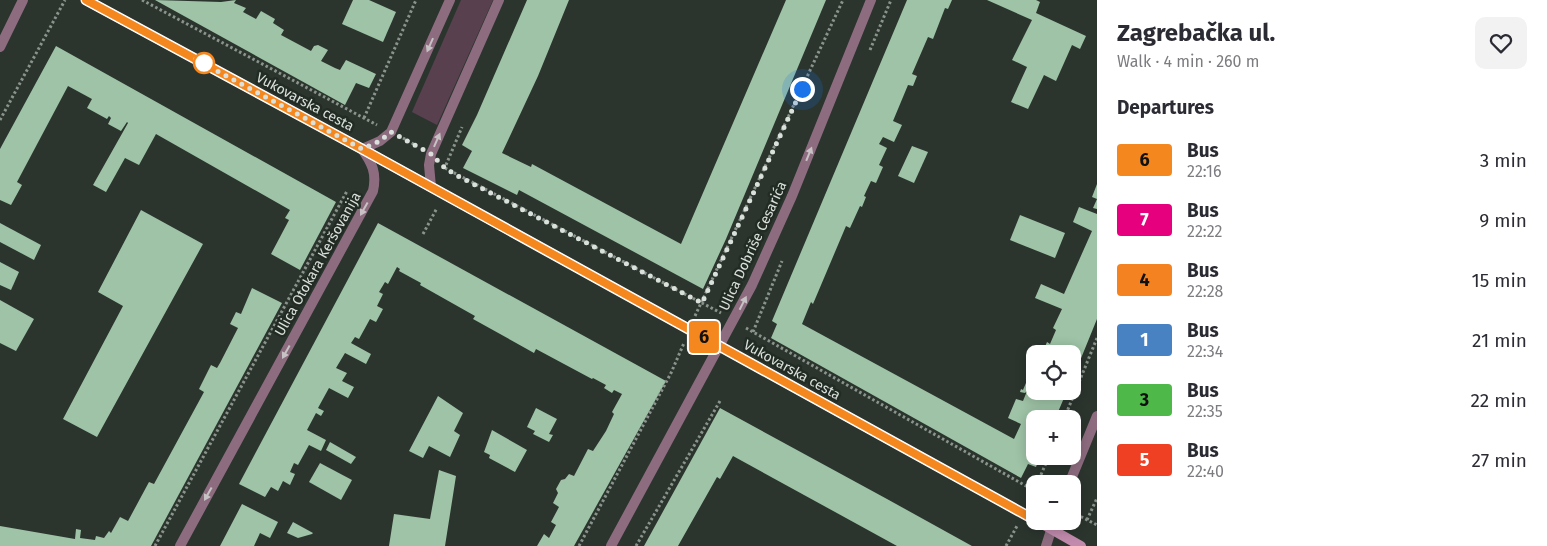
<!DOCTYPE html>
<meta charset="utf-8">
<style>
:root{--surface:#fff;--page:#f2f2f3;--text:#2b2b33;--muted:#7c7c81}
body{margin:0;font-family:"Fira Sans",sans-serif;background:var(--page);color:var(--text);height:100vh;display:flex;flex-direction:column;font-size:19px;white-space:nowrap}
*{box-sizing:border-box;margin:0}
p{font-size:16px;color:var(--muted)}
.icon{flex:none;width:28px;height:28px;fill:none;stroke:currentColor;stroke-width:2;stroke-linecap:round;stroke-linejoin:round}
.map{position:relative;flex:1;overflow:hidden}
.sheet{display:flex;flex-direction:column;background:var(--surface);width:450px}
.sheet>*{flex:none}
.badge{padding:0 10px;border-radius:4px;font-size:18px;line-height:32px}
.fabs{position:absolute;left:1026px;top:345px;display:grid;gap:10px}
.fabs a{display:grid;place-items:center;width:55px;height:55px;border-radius:10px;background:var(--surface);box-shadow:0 2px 12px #0003;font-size:25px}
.you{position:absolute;width:25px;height:25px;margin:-12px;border:4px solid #fff;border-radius:50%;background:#1a73e8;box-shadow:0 0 0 8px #1a73e833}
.map>.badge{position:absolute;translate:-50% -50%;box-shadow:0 0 0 2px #fff}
h2{padding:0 20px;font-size:19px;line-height:45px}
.round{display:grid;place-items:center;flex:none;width:52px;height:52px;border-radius:10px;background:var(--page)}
.summary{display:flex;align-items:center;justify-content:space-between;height:85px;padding:0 20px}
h1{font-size:24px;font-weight:700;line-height:38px}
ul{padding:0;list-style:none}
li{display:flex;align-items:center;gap:15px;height:60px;padding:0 20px}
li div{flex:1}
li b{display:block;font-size:19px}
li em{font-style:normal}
li .badge{min-width:55px;font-weight:700;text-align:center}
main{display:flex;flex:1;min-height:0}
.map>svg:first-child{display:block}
</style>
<main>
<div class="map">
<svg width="1097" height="546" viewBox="0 0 1097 546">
<rect width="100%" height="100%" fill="#2b352e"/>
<path fill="#59404f" d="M461 0H493L437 125 412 112Z"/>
<g fill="#9ec3a6">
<path d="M155 0 221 2 236 0 234 3 246 8 243 12 256 19 261 11 275 19 273 23 284 30 281 35 311 51 314 46 318 45 328 50 321 61 335 68 340 70 346 60 376 74 369 88 356 83 345 105Z"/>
<path d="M353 0H369L396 12 383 42 342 24Z"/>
<path d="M527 0H569L538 76 502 153 531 167 532 164 681 244 786 0H826L726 239 703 289 519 190 517 195 463 168 472 151 462 145 477 115Z"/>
<path d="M907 0H952L948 9 945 8 933 39 928 37 912 74 917 76 913 86 908 85 893 121 902 125 894 142 883 137 879 144 887 148 879 165 883 167 876 183 871 181 864 196 866 197 862 207 860 206 850 228 846 226 813 304 811 302 802 324 1014 439 1021 424 1008 418 1016 399 1023 401 1027 391 1025 393 1020 392 1021 389 1023 390 1031 371 1035 373V391H1067L1055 419H1035V456H1040L1036 467 1028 464 1021 478 771 338 777 324 772 321Z"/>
<path d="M987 0H1036L1040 2 1036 13 1086 36 1080 49 1072 45 1056 81 1044 75 1028 109 1011 102 1027 67 1012 60 1032 20Z"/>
<path d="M56 46 336 202 300 270 271 254 289 220 285 218 290 210 156 134 139 165 125 158 106 192 93 185 128 123 127 122 121 131 108 124 111 118 109 116 107 119 87 108 92 99 68 86 17 182 22 185 11 205 0 200V149Z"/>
<path d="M912 146 928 152 914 183 898 176Z"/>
<path d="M1097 184V209L1093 208 1097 199 1092 197Z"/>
<path d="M1079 207 1097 214V319L1073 378 1072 354H1042L1047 342 1050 344 1056 330 1053 328 1062 309 1035 298 1041 284 1064 294 1092 231 1073 222Z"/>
<path d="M141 210 203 244 97 437 63 419 123 306 98 292Z"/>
<path d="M1020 215 1065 233 1055 258 1010 240Z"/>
<path d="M0 223 41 245 34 260 0 242Z"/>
<path d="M378 223 666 381 574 546H537L544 534 549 538 556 525 551 522 559 507 553 503 558 493 556 489 561 480 565 479 569 474 574 476 588 449 593 451 606 431 614 414 612 412 622 394 614 390 612 393 604 388 606 385 593 378 592 379 536 349 534 353 473 319 475 316 420 285 421 283 399 271 400 269 397 267 388 284 385 282 379 292 383 294 377 306 383 309 376 322 370 319 359 339 355 337 351 343 371 354 366 364 345 353 336 368 347 373 342 381 354 387 348 398 329 388 318 408 324 411 321 416 316 413 307 430 326 440 321 451 309 445 298 465 294 463 290 472 295 474 290 485 283 481 278 491 271 487 265 497 239 484Z"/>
<path d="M0 262 19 272 11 290 0 285Z"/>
<path d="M252 288 282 303 151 546H0V526L75 539 76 529 81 530 80 538 95 540 96 536 104 538 109 531 111 533 120 517 128 521 149 482 154 484 204 392 199 389 211 365 217 368 220 363 238 328 230 324 236 312 241 314Z"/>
<path d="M0 300 34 319 16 351 0 343Z"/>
<path d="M438 396 463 413 454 431 460 435 450 457 429 446 423 458 409 451Z"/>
<path d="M536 408 557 419 549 434 553 435 549 442 533 434 535 431 527 427Z"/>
<path d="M720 408 887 499 972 546H897L733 456 720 479 717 477 678 546H644Z"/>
<path d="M492 430 527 450 515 472 489 458 490 455 484 452Z"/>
<path d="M330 442 356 457 351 464 326 450Z"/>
<path d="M320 463 352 480 341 500 309 482Z"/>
<path d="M439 470 456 476 445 546H389L394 514 430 519Z"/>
<path d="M242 504 278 522 270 538 260 533 254 546H220Z"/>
<path d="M293 522 313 533 312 534 298 538 287 533Z"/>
</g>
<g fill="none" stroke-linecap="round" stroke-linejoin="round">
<g stroke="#8b938d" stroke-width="3" stroke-dasharray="2.5 2.5" stroke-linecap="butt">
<path d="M142 0 377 125"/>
<path d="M870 50 891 0"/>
<path d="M364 118 416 0"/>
<path d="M0 120 65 0"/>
<path d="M403 138 417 146"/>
<path d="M446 165 462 127"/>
<path d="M445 168 721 313"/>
<path d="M423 234 437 208"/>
<path d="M695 316 843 0"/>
<path d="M746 328 1035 491"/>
<path d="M753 332 782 261"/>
<path d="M1064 419 1097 338"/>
<path d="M1037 484 1049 456"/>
<path d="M1072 512 1097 525"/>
<path d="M1087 520 1097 498"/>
<path d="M155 546 347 191"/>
<path d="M579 546 671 373 684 343"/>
<path d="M636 546 720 401"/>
<path d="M1006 546 1017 526"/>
</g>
<g stroke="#8e6c80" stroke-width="10">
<path d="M0 47 23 0"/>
<path d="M431 187 429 165 431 154 499 0"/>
<path d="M1069 484 1097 416"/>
<path d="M180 546 373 191C377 173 372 163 362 149L380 141 391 132 450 0"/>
<path d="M611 546 752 285 792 196 871 0"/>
<path d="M1046 546 1054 521"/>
</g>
<g stroke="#c28bad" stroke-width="10">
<path d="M86 0 362 149 1035 520"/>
<path d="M1037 521 1081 546"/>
</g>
</g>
<defs><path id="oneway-solid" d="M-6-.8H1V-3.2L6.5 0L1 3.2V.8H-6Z" transform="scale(1.25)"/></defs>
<g fill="#c7c3c4">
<use href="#oneway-solid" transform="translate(430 45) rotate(114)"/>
<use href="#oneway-solid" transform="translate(437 140) rotate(-66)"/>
<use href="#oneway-solid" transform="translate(809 154) rotate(-68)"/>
<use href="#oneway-solid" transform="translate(364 209) rotate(119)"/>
<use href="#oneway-solid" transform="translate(743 303) rotate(-63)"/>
<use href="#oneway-solid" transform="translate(286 352) rotate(119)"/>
<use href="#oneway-solid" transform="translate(208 494) rotate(119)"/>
</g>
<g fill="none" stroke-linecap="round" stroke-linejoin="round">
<g stroke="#fff" stroke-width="11">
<path id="line" d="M86 0 362 149 1035 520"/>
</g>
<use href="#line" stroke="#f5871f" stroke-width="8"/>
<path stroke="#dae0db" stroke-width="5" stroke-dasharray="0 9" d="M204 63 195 59 362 149 380 141 391 132 431 154 445 168 456 175 702 303 802 89"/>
</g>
<circle fill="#fff" stroke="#f5871f" stroke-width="2.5" cx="204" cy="63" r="10"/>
<g text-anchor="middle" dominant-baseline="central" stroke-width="5" stroke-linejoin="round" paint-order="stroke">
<g font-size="14" fill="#dae0db" stroke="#222b24">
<text transform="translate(305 102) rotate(28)">Vukovarska cesta</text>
<text transform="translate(753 246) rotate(-65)">Ulica Dobriše Cesarića</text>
<text transform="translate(318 264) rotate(-61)">Ulica Otokara Keršovanija</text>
<text transform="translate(792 370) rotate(29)">Vukovarska cesta</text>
</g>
</g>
</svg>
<div class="fabs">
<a><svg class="icon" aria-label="locate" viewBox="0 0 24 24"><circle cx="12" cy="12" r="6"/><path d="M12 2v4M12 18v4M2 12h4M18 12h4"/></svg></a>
<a>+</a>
<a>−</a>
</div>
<div class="you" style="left:802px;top:89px"></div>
<b class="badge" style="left:704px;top:337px;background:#f5871f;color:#111">6</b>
</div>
<section class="sheet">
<div class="summary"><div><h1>Zagrebačka ul.</h1><p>Walk · 4 min · 260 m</p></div><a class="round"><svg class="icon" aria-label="heart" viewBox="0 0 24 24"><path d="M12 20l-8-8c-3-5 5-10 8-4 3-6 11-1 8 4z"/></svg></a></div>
<h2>Departures</h2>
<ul>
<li><span class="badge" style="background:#f5871f;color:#111">6</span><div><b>Bus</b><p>22:16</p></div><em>3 min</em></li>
<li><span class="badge" style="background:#e6007e;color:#fff">7</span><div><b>Bus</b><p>22:22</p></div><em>9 min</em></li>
<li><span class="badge" style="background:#f58220;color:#111">4</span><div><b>Bus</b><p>22:28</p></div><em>15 min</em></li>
<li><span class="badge" style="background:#4982c3;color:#fff">1</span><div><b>Bus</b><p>22:34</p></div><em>21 min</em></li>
<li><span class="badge" style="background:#4eb848;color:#111">3</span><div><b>Bus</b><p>22:35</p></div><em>22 min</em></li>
<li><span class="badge" style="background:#ef4023;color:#fff">5</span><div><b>Bus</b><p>22:40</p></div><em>27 min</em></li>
</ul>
</section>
</main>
